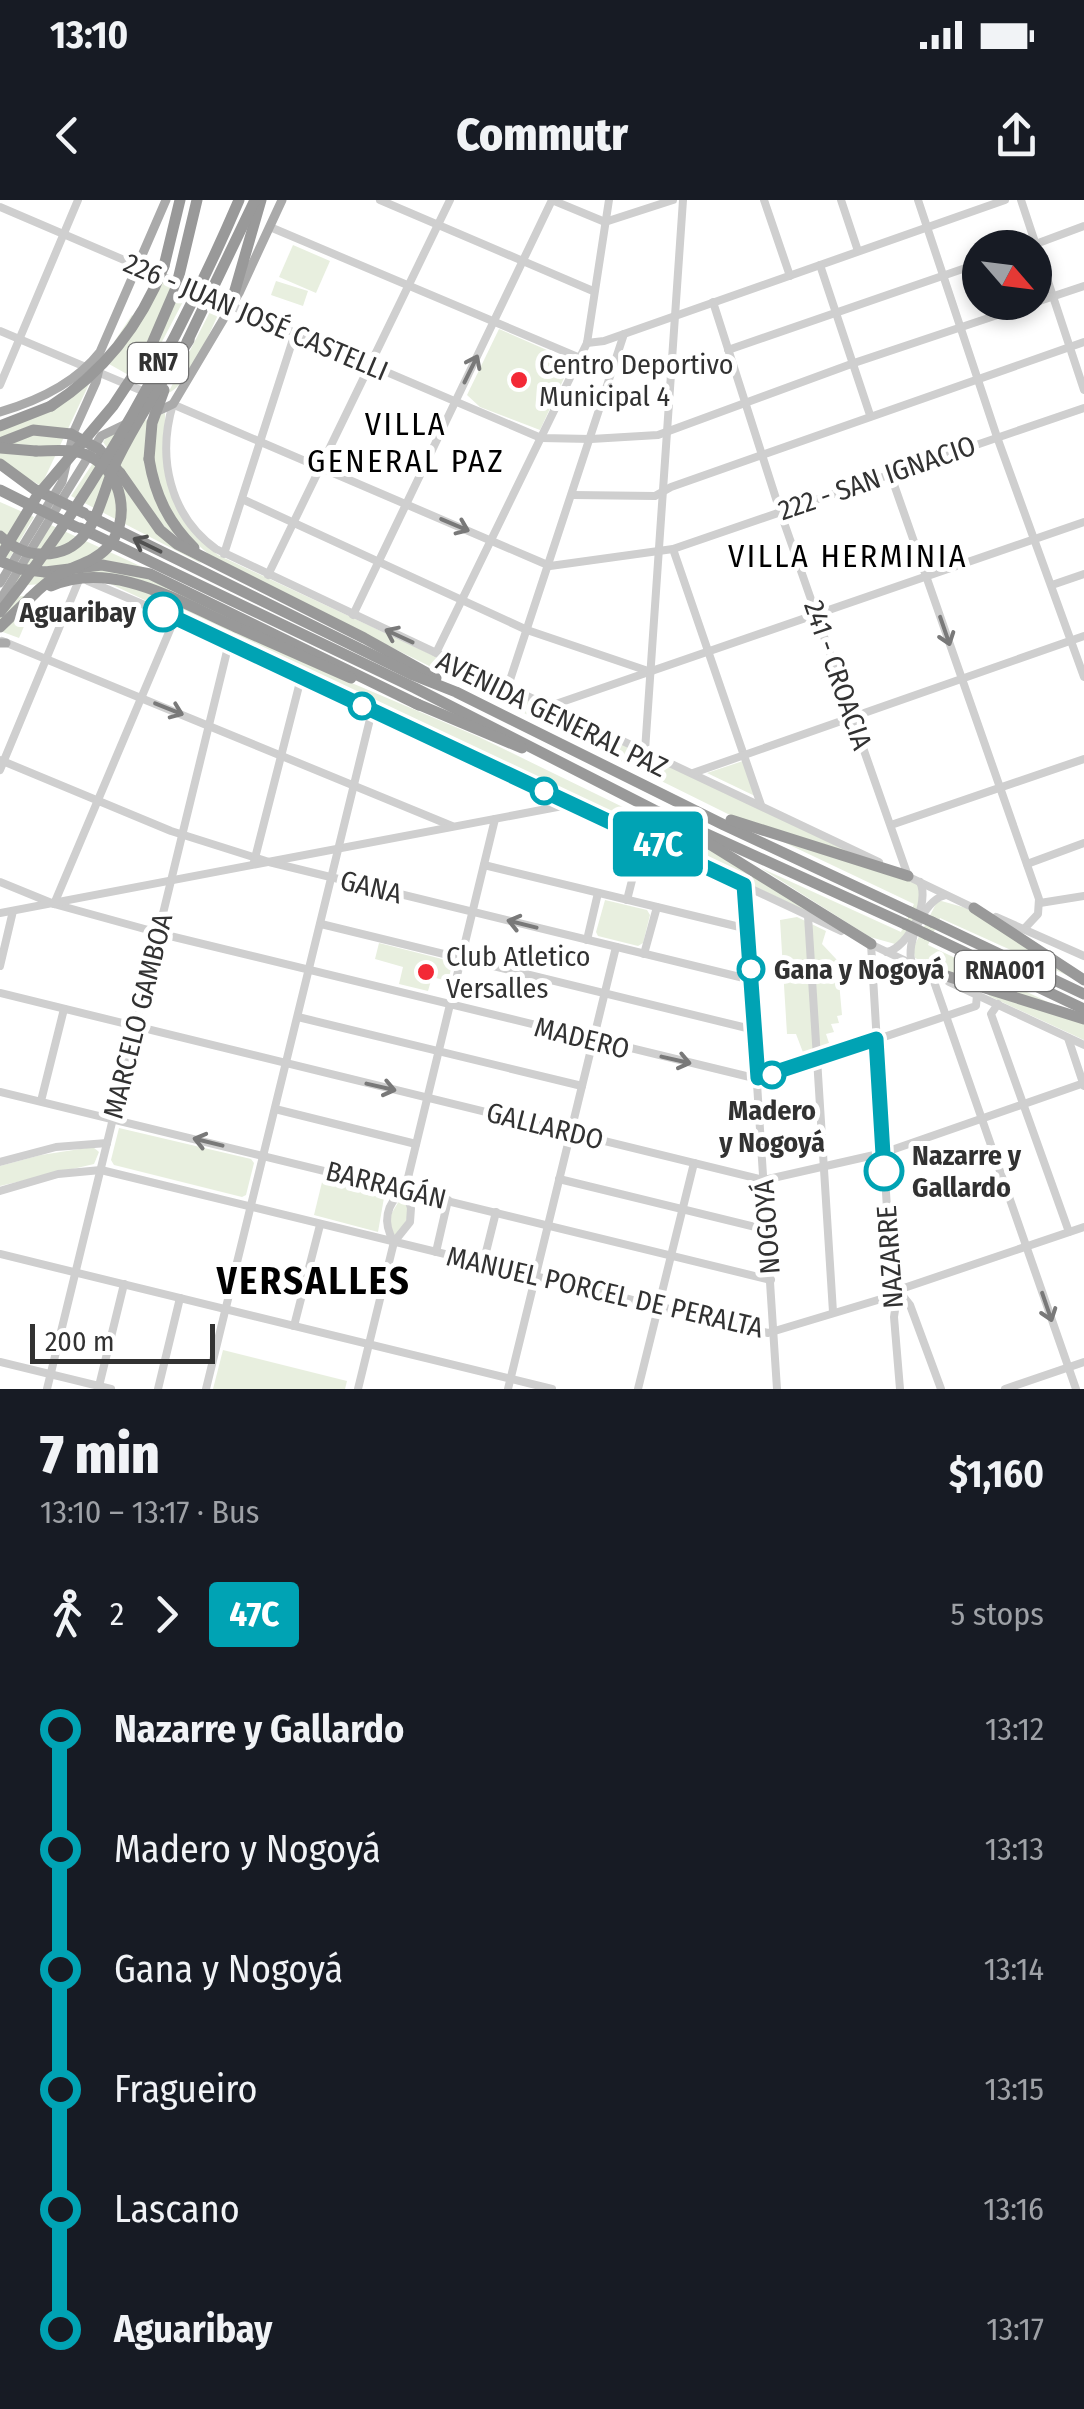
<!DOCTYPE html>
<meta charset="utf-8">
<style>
:root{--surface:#171b24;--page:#242831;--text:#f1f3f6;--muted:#9ea1a6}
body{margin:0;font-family:"Fira Sans Condensed",sans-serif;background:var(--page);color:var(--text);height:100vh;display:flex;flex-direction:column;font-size:38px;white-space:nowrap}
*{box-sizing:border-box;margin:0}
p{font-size:32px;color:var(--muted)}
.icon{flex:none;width:55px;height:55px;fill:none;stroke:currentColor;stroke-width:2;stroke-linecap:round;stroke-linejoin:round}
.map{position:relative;height:1189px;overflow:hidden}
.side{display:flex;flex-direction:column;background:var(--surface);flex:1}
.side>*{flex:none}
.badge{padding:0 20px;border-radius:8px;font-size:35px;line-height:65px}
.needle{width:65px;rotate:118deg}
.buttons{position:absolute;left:962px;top:30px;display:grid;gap:20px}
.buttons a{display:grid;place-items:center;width:90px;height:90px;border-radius:50%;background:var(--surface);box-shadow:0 5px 15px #0003;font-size:50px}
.scale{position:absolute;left:30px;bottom:25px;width:185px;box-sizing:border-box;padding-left:10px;border:5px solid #323232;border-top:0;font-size:28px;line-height:35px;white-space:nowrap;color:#323232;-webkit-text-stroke:8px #fff;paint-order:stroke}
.map>.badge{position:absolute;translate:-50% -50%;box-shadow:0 0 0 5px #fff}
.legs{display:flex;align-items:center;gap:15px;height:110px;padding:0 40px;font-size:32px}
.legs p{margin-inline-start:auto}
.head{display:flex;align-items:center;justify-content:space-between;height:170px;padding:0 40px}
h1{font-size:55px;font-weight:800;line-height:75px}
ul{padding:0 40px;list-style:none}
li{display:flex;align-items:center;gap:35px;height:120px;font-size:38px}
li i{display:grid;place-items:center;width:15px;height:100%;margin:0 12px;background:currentColor}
li i::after{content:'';width:25px;height:25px;margin:-12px;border:8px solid;border-radius:50%;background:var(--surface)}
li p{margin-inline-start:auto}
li:first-child i{background:linear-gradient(#0000 50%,currentColor 0)}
li:last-child i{background:linear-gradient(currentColor 50%,#0000 0)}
.status{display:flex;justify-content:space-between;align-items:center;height:70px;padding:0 50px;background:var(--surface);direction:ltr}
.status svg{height:28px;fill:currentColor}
header{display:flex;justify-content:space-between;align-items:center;height:130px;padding:0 40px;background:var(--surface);font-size:45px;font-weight:800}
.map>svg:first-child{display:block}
</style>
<div class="status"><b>13:10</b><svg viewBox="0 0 49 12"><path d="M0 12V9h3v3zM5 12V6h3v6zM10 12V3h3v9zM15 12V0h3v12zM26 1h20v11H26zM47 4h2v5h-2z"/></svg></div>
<header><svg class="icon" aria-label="back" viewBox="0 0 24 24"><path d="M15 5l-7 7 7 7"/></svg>Commutr<svg class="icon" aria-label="share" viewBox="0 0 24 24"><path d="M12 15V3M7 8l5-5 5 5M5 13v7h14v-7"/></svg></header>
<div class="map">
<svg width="1084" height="1189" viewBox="0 0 1084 1189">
<rect width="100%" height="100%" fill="#fff"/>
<g fill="#e8efdf">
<path d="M293 45 330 61 316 93 279 77Z"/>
<path d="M162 78 189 90 141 182 109 164 108 151 132 115 140 121Z"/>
<path d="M276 81 308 91 303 106 271 95Z"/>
<path d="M213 106 217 117C208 137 186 188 168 193Z"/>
<path d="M499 129 572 161 540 230 480 207 467 195Z"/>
<path d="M90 182 41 286 0 262V228Z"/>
<path d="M165 213C166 225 162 239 163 252 167 294 185 330 218 355L876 662 734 617 221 363C174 330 169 308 147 258L175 335 160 323 103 242C116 225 146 222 165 213Z"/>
<path d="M99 254 137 304 202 364 71 296Z"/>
<path d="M0 302 34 317 8 361 0 357Z"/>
<path d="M51 325 164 377 139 367 25 366 30 358 44 360 61 356 34 351Z"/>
<path d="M108 369 145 376 217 409 307 464 479 537 707 648 832 723 102 380 13 386 21 373Z"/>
<path d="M23 396 35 401 19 438 0 431V417L8 398Z"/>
<path d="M743 561 755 596 707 573Z"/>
<path d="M775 638 907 678 920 686 921 702 904 740 895 744 870 737 761 668 901 732 914 704Z"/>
<path d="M605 700 647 710 650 715 643 743 638 746 598 736 596 732Z"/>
<path d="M938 700 966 708 1084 783 940 718 928 745 1052 804 949 773 915 758 913 748Z"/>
<path d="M797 717 826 731 822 744 837 760 842 815 837 816 839 823 831 824 834 832 826 834 830 846 804 855 796 834H787L780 720Z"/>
<path d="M379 743 450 761 452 765 448 781 432 777 428 791 399 784 403 767 375 759Z"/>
<path d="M987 792 1084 823V840L989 796Z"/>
<path d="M119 928 251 959 254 963 246 995 242 997 114 965 111 960Z"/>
<path d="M93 947 99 952 94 964 0 986V966L41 955Z"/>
<path d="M323 978 385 992 378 1032 314 1015Z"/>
<path d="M402 996 406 997C410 1013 408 1024 395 1035L391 1032 390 1016Z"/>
<path d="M223 1150 347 1181 345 1189H213Z"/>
</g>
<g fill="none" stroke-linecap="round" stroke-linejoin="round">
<g stroke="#cfcfcf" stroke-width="8">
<path d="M380 0 593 91"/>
<path d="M552 0 605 22 673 0"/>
<path d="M764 0 790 76"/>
<path d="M841 0 858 51"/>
<path d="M918 0 997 237 1084 477"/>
<path d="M1021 0 1084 190"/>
<path d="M0 7 541 238 591 239 658 235 854 163 1084 86"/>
<path d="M270 27 580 158"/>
<path d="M1025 48 1084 26"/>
<path d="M820 65 870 215"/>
<path d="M713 102 780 311 908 676"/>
<path d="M0 131 145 192"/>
<path d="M587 143 604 141 1005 0"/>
<path d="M728 150 980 63"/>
<path d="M0 185 78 0"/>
<path d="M172 204 550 366 673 349 1084 208"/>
<path d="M173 204C157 257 169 315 216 349L879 662"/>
<path d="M890 273 1039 699 1038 714 1024 729"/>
<path d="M573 295 655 296 671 287 1084 142"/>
<path d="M242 299 527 430 651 472"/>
<path d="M673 349 761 605"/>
<path d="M224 354 295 133"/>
<path d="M268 375 450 0"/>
<path d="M88 381 175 418 841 731"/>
<path d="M1052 385 1084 374"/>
<path d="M353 415 552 0"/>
<path d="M2 441 452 626"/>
<path d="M436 453 587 143 609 0"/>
<path d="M508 486 624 134"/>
<path d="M550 506 1084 322"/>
<path d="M645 551 683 0"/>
<path d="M0 560 171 631 269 662 752 780"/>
<path d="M0 570 79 380"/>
<path d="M693 573 1084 436"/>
<path d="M891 625 1084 559"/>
<path d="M254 662 301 478"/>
<path d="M1027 664 1084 643"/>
<path d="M484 665 748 729"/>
<path d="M905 675 978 710"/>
<path d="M0 682 54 704 170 736 754 878 765 877 976 806 977 795"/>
<path d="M744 685 777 1189"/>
<path d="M627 700 643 637"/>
<path d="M1040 703 1084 696"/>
<path d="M54 704 175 418"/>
<path d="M0 713 573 604"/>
<path d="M808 716 833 1112"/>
<path d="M996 717 1084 756"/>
<path d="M321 724 755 830"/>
<path d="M587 740 598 693"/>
<path d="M868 743 923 769"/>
<path d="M871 744 889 1042 898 1090 894 1117 900 1189"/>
<path d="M887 752C909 747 930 702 920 682"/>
<path d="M644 754 657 707"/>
<path d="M912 763C905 744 924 701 943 696"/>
<path d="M0 766 13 711"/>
<path d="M931 773 1076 1189"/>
<path d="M949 782 1084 845"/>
<path d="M0 793 764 980 883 953 1084 883"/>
<path d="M998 804 991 814 1069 1032"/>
<path d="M298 817 582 886"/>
<path d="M1068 838 1084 886"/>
<path d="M0 892 771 1080"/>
<path d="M41 901 64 809"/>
<path d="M275 909 416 944"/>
<path d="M0 962 56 947 107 943"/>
<path d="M559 979 768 1030"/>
<path d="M405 990 495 619"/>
<path d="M0 991 58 974 101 970 768 1133 891 1096 898 1090 1084 1027"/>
<path d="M394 1042C382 1022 386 1004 404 990"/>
<path d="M436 1052 448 1000"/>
<path d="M0 1054 552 1189"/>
<path d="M483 1064 496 1012"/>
<path d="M898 1090 910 1105 941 1189"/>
<path d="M294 1126 320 1025"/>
<path d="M0 1162 111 1189"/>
<path d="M99 1186 124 1084"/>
<path d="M47 1189 229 443"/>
<path d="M158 1189 180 1098"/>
<path d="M206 1189 372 511"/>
<path d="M358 1189 394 1042 410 1022 411 1008 405 990"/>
<path d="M508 1189 616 747"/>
<path d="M638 1189 694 963"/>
<path d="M1005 1189 1084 1162"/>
</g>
<g stroke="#aaa" stroke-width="9">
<path d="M0 212C37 201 76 183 100 152L166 0"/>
<path d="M154 213 173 204 239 93 282 0"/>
<path d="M0 383 62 282 74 231 96 182 100 165"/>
<path d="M0 400 101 236 130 222"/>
<path d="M0 443H6"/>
</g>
<g stroke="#999" stroke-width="11">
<path d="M164 66 180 0"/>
<path d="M231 104 261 0"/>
<path d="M0 226 51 206"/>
<path d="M0 243 33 230 71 234"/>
<path d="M0 248 36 251"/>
<path d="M149 259C155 295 168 322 194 348"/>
<path d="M0 264 34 289"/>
<path d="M120 273 160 330 177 344 364 438 436 478"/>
<path d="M0 290 28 304"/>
<path d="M89 316 413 475 456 492 724 625 910 712"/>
<path d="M80 328 415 488 654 610 905 724"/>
<path d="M45 372 102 365 150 374 419 505"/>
<path d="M0 427 30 398"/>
<path d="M236 427 351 478"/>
<path d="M415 503 522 548"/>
<path d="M731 620 908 676"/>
<path d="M687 630 871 744"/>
<path d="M974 708 1084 780"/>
<path d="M932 722 1084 794"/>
<path d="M926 734 1084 809"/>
<path d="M921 768 1084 819"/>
</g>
<g stroke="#999" stroke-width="11">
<path d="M187 142 255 0"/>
<path d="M51 206C104 172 141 124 164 66"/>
<path d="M71 234 99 249 120 273"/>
<path d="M149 259 152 223 164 190"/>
<path d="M36 290 84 313"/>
<path d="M28 304 76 327"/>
<path d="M0 336C12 347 25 354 41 354 96 356 99 297 117 260 138 218 164 179 189 140"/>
<path d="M0 357 37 296 113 206 148 153 176 88 197 0"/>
<path d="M0 361 20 369 45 372"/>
<path d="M51 386C113 359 179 402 236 427"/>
<path d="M30 398C39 389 49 380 60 374 76 365 94 362 107 348 132 321 123 272 89 256 73 248 53 251 36 251"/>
<path d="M0 412C94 295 180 138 239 0"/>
<path d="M910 712 932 722"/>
<path d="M905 724 926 734"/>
</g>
</g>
<defs><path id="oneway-shaft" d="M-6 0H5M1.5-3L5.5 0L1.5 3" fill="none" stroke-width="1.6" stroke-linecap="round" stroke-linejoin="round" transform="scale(2.5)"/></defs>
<g stroke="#797979">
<use href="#oneway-shaft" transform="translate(471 169) rotate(-64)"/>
<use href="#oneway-shaft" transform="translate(455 325) rotate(23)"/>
<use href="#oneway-shaft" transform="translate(945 431) rotate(71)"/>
<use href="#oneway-shaft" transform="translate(399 436) rotate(-155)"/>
<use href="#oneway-shaft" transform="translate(169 509) rotate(22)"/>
<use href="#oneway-shaft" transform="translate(522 724) rotate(-166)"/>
<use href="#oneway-shaft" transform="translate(676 860) rotate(13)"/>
<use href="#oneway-shaft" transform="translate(381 887) rotate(13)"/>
<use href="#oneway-shaft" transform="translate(208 942) rotate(-166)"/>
<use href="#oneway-shaft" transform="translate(1047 1107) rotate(71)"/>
</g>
<use stroke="#515151" href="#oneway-shaft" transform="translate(147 345) rotate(-154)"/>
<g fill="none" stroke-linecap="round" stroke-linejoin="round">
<g stroke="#fff" stroke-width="22">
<path id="line-1" d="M163 412 744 685 758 878 876 839 884 971"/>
</g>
<use href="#line-1" stroke="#00a3b4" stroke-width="15"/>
</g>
<g fill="#f32936" stroke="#fff" stroke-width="4">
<circle cx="519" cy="180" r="10"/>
<circle cx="426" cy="772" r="10"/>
</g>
<g fill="#fff" stroke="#00a3b4" stroke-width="5">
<circle cx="163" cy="412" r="18"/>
<circle cx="362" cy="506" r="12"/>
<circle cx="544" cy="591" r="12"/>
<circle cx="751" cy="769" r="12"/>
<circle cx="772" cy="875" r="12"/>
<circle cx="884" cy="971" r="18"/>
</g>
<g text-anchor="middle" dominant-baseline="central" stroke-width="10" stroke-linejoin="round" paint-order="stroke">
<g fill="#fff" stroke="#707070" stroke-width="2.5">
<rect x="128" y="143" width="60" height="40" rx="8"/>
<rect x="955" y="751" width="100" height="40" rx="8"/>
</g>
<g font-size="25" font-weight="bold" fill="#323232">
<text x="158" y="163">RN7</text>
<text x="1005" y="771">RNA001</text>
</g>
<g font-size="28" fill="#323232" stroke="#fff">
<text transform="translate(256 117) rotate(23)">226 - JUAN JOSÉ CASTELLI</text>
<text transform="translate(877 278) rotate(-19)">222 - SAN IGNACIO</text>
<text transform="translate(838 475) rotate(71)">241 - CROACIA</text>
<text transform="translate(552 514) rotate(26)">AVENIDA GENERAL PAZ</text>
<text transform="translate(371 687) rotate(14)">GANA</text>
<text transform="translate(138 816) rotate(-76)">MARCELO GAMBOA</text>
<text transform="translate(582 838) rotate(14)">MADERO</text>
<text transform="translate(545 926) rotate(14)">GALLARDO</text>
<text transform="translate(386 985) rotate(14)">BARRAGÁN</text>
<text transform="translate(767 1027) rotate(-94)">NOGOYÁ</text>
<text transform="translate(890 1057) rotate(-94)">NAZARRE</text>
<text transform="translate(605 1092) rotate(13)">MANUEL PORCEL DE PERALTA</text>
</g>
<g font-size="28" fill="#323232" stroke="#fff" text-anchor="start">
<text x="539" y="164">Centro Deportivo<tspan x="539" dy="32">Municipal 4</tspan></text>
<text x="446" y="756">Club Atletico<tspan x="446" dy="32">Versalles</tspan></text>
</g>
<g font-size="28" font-weight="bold" fill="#323232" stroke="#fff" text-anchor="start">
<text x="136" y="412" text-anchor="end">Aguaribay</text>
<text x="774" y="769">Gana y Nogoyá</text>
<text x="772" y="910" text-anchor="middle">Madero<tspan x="772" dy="32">y Nogoyá</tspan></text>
<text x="912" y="955">Nazarre y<tspan x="912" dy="32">Gallardo</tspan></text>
</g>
<g font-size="32" letter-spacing="2.5" fill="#000" stroke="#fff">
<text x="406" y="224">VILLA<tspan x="406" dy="37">GENERAL PAZ</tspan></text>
<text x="848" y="356">VILLA HERMINIA</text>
</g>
<g font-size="38" font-weight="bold" letter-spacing="2.5" fill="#000" stroke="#fff">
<text x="314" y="1081">VERSALLES</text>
</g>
</g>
</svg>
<div class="buttons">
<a><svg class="needle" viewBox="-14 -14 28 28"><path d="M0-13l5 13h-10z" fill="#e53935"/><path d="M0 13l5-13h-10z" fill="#9ea1a6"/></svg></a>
</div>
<div class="scale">200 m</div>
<b class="badge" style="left:658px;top:644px;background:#00a3b4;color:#fff">47C</b>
</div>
<section class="side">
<div class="head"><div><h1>7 min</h1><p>13:10 – 13:17 · Bus</p></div><b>$1,160</b></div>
<div class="legs"><svg class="icon" aria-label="walk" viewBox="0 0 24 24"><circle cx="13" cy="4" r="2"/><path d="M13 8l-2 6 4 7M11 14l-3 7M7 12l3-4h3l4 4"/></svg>2<svg class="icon" aria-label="forward" viewBox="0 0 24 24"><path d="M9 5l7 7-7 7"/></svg><b class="badge" style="background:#00a3b4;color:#fff">47C</b><p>5 stops</p></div>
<ul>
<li><i style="color:#00a3b4"></i><b>Nazarre y Gallardo</b><p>13:12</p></li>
<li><i style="color:#00a3b4"></i><span>Madero y Nogoyá</span><p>13:13</p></li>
<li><i style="color:#00a3b4"></i><span>Gana y Nogoyá</span><p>13:14</p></li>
<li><i style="color:#00a3b4"></i><span>Fragueiro</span><p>13:15</p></li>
<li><i style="color:#00a3b4"></i><span>Lascano</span><p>13:16</p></li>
<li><i style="color:#00a3b4"></i><b>Aguaribay</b><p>13:17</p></li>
</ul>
</section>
